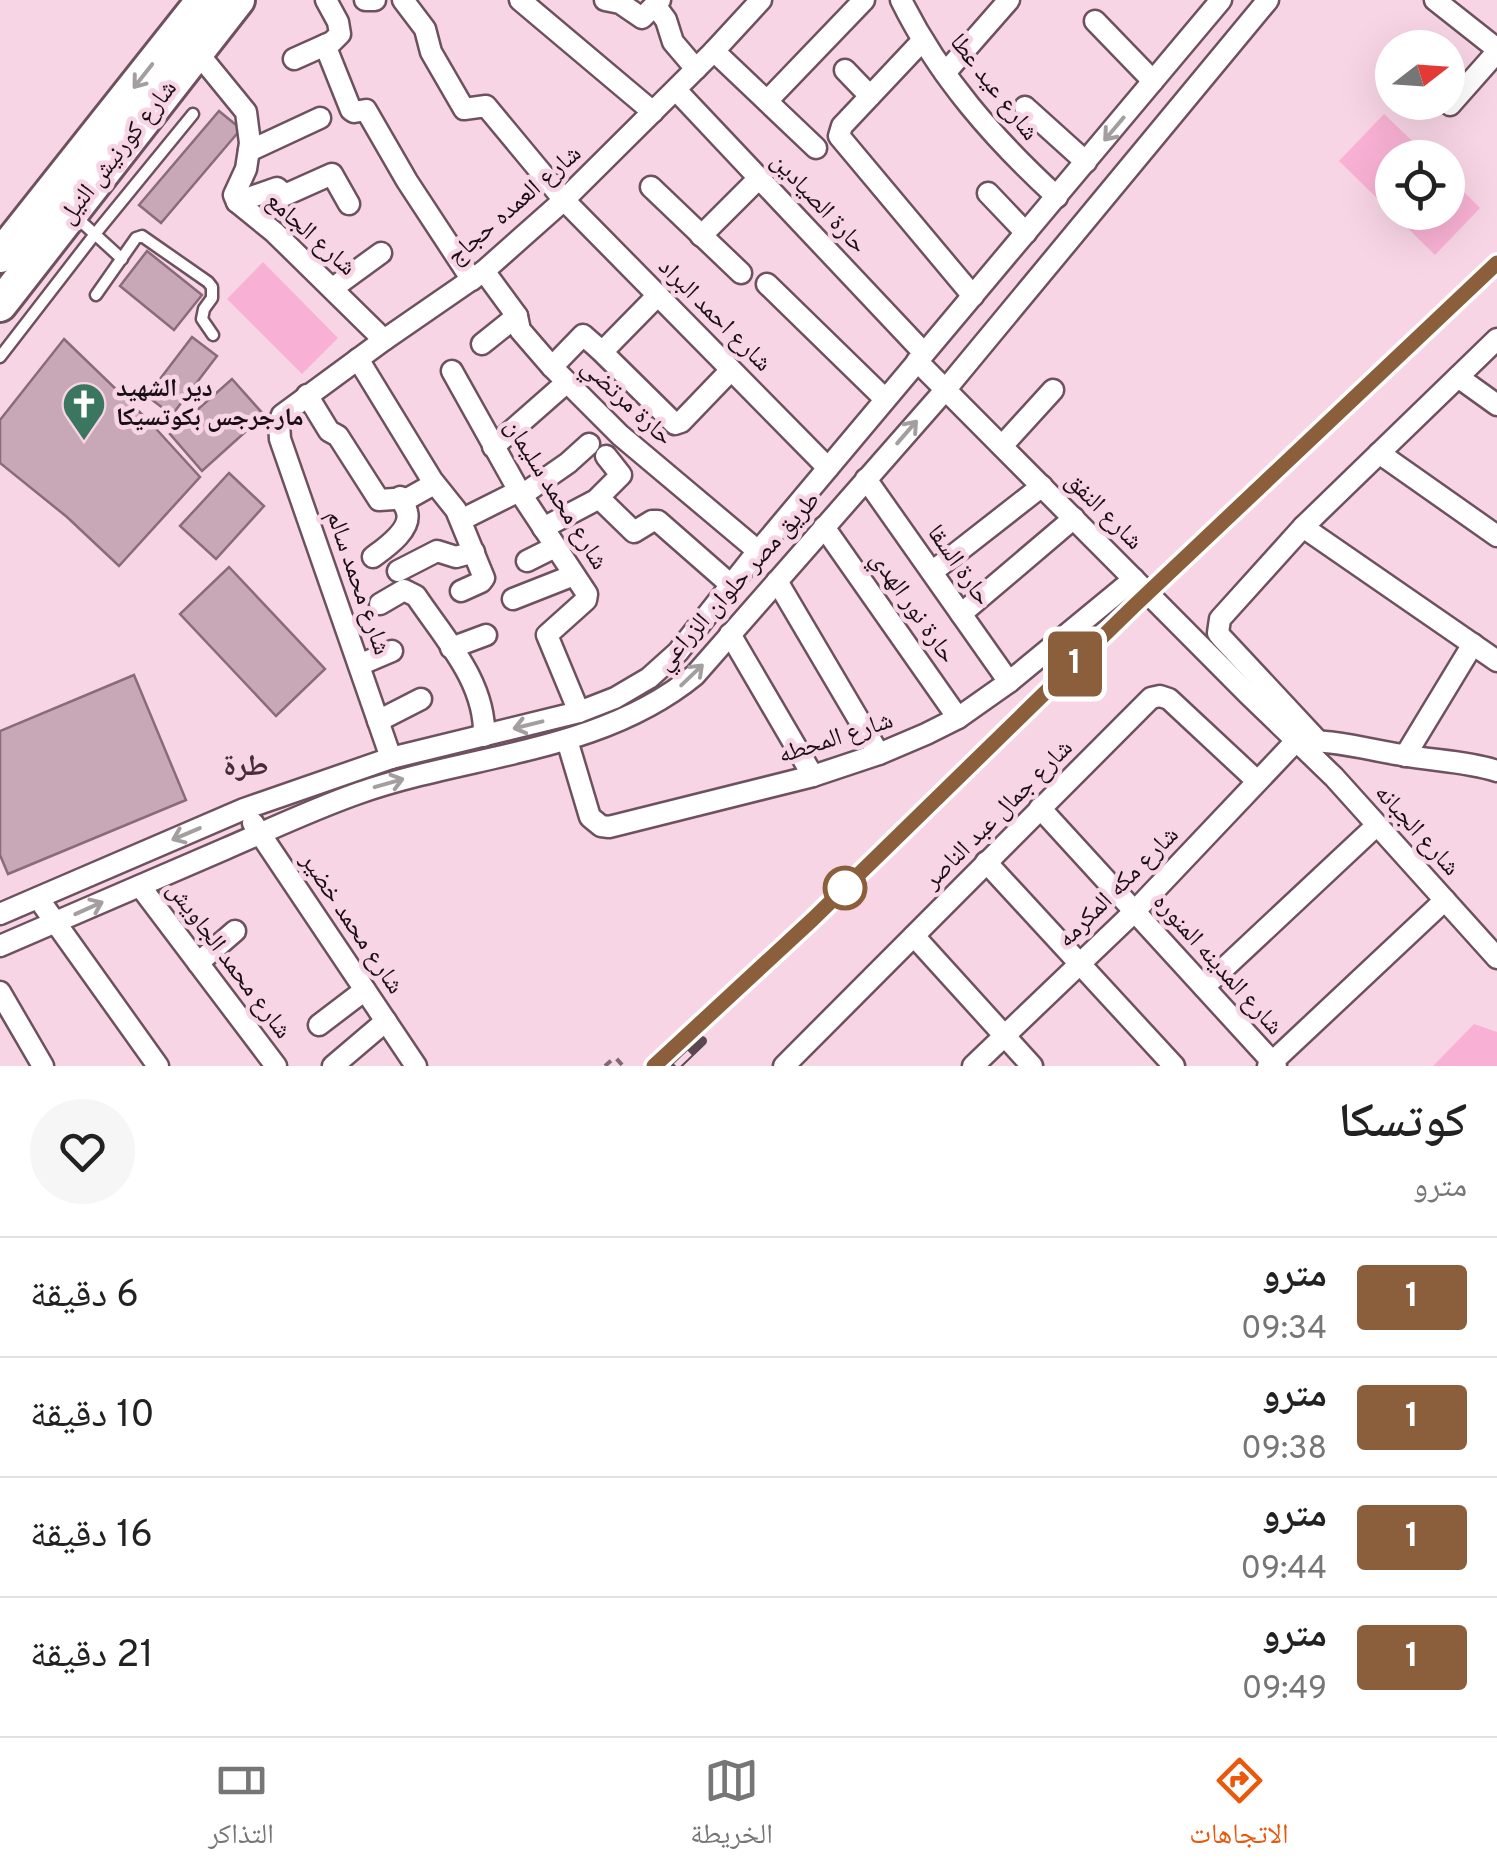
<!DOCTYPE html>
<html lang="ar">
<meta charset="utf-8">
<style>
:root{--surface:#fff;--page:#f6f6f6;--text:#222;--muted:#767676;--line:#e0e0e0;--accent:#ea580c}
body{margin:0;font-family:Overpass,"Noto Naskh Arabic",sans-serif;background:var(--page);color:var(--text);direction:rtl;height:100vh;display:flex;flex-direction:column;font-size:38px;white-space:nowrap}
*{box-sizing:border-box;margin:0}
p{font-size:32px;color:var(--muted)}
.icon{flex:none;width:55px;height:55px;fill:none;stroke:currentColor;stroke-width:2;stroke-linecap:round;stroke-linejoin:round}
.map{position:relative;height:1066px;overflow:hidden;direction:ltr}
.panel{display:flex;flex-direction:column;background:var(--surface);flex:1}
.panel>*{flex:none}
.badge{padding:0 20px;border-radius:8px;font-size:35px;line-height:65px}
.needle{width:65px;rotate:73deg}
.fabs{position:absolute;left:1375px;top:30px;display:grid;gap:20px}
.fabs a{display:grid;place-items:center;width:90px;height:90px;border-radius:50%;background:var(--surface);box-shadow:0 10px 40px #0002;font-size:50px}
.map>.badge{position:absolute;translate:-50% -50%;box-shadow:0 0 0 5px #fff}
.round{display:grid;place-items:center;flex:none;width:105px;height:105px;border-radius:52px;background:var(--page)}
.headline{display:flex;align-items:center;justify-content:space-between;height:170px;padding:0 30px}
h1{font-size:48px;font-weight:600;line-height:75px}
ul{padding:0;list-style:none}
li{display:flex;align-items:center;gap:30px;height:120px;padding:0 30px;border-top:2px solid var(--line)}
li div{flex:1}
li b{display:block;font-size:38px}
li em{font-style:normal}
li .badge{min-width:110px;font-weight:700;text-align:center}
.tabs{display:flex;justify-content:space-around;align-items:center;height:140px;border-top:2px solid var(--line);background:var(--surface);font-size:28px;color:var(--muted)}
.tabs a{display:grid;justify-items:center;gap:5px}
.tabs .current{color:var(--accent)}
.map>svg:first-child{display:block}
</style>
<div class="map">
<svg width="1497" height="1066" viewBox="0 0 1497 1066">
<rect width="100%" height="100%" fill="#f8d5e5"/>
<g fill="#f8b1d4">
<path d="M1384 114 1429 157 1392 158V212H1448V176L1480 208 1435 255 1339 161Z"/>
<path d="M263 262 338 338 302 374 227 299Z"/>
<path d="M1474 1024 1497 1032V1066H1433Z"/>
</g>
<g fill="#c8a7b7" stroke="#896b7a" stroke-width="2.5">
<path d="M219 111 241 129 161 223 139 205Z"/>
<path d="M147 251 202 295 174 330 120 286Z"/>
<path d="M192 337 217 356 172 415 147 396Z"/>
<path d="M64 339 148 420 200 477 119 566 67 517 0 463V420Z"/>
<path d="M232 379 264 415 202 471 170 434Z"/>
<path d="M229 473 264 506 216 559 180 526Z"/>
<path d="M229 567 325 669 276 716 180 614Z"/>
<path d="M134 675 186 800 8 874 0 855V731Z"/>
</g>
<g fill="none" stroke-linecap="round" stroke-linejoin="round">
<g stroke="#6e515f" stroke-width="15">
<g id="service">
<path d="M75 216 122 259"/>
<path d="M96 295 136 238 142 236 208 282 212 287V298L204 309 202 319 213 335"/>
<path d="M0 357 95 234 193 114"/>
</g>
</g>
<g stroke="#6e515f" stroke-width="25">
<g id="minor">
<path d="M365 0H375"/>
<path d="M403 0 425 29 431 52 464 109 486 106 564 200 828 468"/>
<path d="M520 0 653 112"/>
<path d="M605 0 620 3 642 18 660 0"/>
<path d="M901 0C939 77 995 140 1057 197"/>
<path d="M1435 0 1497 49"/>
<path d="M655 5 666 20 673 42 696 69"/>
<path d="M1095 21 1153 81"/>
<path d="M923 40 842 126 839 136 973 296"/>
<path d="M325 45 351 110 354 112 366 110 407 181 472 280"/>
<path d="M714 51 816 148"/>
<path d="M197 52 246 112 250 143 246 169 234 195 237 202 274 232 384 340"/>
<path d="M294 59 332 42 340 34 338 22 326 0"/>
<path d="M845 70 870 96"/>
<path d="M945 73 1009 0"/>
<path d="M676 90 924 353"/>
<path d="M767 101 864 0"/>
<path d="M1450 105 1497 52"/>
<path d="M1025 107 1086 162"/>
<path d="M249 151 320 118"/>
<path d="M651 187 741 273"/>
<path d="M988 193 1026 233"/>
<path d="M237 202 277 188 285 195 332 174 349 204"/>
<path d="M701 236 759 178"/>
<path d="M484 271 517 316 520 330 552 367 620 435 758 551"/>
<path d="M767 284 885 399"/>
<path d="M333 288 381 253"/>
<path d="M482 344 517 316"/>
<path d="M599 349 675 424 681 422 731 370"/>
<path d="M358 359 432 480 456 510 484 578 481 582 461 591"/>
<path d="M917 361 1249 695 1334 777 1497 958"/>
<path d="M552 367 583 335 599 349 606 348 658 295"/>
<path d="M452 371 519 491 587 594 586 600 547 635 579 712"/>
<path d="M1458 377 1497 405"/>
<path d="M307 395 329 431 338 436 379 500 409 498 434 484"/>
<path d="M1002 446 1053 390"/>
<path d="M493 447 567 382"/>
<path d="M1379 453 1497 536"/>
<path d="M866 479 1009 682"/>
<path d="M522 495 568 463 589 444"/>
<path d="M599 498 634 532 652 521H658L731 585"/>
<path d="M461 520 519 491"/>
<path d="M824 527 958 718"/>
<path d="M1303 527 1497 661"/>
<path d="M543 528 596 500 621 475 606 456"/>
<path d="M373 557C385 548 412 530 407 512 406 507 402 502 400 497"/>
<path d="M527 561 555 547"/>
<path d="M398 571 437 551 456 557 474 552"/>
<path d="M932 572 1042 486"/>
<path d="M777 581 879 754"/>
<path d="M513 599 574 575"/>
<path d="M380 604 404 590 416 596C444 638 486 682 484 736"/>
<path d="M961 614 1074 518"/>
<path d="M730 634 813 776"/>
<path d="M451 648 486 635"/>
<path d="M359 665 392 651"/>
<path d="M378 721 421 699"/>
<path d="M567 740 590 817 601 826 609 827 813 776 879 754 926 734 958 718 1009 682 1134 579"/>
<path d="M1307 741C1339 741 1370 750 1402 755 1434 761 1466 761 1497 771"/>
<path d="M1318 741 1222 638 1218 633 1220 619 1303 527 1497 339"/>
<path d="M1405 756 1473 644"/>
<path d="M391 758 280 439 279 423 282 415 384 340 484 271 564 200 714 51 761 0"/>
<path d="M1040 808 1276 1066"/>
<path d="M253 823 416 1066"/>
<path d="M986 862 1174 1066"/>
<path d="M140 886 276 1066"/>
<path d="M38 898 158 1066"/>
<path d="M0 914 244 809 391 758 579 712 615 698 649 678 678 652 750 561 1221 0"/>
<path d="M914 936 1032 1066"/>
<path d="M0 946C75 914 150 882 225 849 269 830 313 809 359 793 470 754 600 753 695 675L946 389 1268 0"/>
<path d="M198 963 235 931"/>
<path d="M1204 987 1377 825"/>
<path d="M0 992 43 1066"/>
<path d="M319 1025 365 990"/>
<path d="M333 1066 386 1021"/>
<path d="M784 1066 1151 698 1160 696 1169 699 1257 781"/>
<path d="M973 1066 1134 912 1297 740"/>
<path d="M1268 1066 1445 900"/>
</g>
</g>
<g stroke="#6e515f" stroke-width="38">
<g id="trunk">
<path d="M0 256 203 0"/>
<path d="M0 305 238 0"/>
</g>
</g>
<path stroke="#7f6973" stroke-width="4" stroke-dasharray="8 8" stroke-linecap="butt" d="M605 1066 615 1057 623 1066"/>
<use href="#service" stroke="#fff" stroke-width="10"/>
<use href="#minor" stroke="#fff" stroke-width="20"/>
<use href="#trunk" stroke="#fff" stroke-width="32"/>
<g stroke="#5a4850" stroke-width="10">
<g id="rail">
<path d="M654 1066 813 919 1134 606 1497 263"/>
<path d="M676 1066 702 1041"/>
</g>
</g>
<use href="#rail" stroke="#f8d5e5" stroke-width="6" stroke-dasharray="19" stroke-linecap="butt"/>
</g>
<defs><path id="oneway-shaft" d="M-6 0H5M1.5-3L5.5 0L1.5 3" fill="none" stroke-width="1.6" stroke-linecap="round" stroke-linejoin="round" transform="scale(2.5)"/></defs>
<g stroke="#a39fa1">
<use href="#oneway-shaft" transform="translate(143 76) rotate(128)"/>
<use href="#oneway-shaft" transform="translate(1114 129) rotate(130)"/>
<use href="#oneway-shaft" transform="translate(907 432) rotate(-49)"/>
<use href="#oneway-shaft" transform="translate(692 675) rotate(-44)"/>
<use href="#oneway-shaft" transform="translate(528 725) rotate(166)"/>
<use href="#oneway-shaft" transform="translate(389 783) rotate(-16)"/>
<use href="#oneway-shaft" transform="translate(186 834) rotate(157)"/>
<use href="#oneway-shaft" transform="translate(89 908) rotate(-24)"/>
</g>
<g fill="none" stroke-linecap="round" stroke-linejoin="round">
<g stroke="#fff" stroke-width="22">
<path id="line" d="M654 1066 813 919 1134 606 1497 263"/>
</g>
<use href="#line" stroke="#8b5e3c" stroke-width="15"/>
</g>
<defs>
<g id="church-pin" transform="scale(2.25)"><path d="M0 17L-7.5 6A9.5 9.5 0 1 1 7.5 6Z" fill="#3a7660" stroke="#f8d5e5"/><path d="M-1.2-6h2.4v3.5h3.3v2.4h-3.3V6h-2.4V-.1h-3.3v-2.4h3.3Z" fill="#fff"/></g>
</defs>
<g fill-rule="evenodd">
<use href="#church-pin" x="84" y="404"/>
</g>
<circle fill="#fff" stroke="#8b5e3c" stroke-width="5" cx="845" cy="888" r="20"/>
<g text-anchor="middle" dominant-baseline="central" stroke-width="9" stroke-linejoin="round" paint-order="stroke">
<g font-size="25" fill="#1a0f14" stroke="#f8d5e5">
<text transform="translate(993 88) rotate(52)">شارع عيد عطا</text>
<text transform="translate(119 153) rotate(-52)">شارع كورنيش النيل</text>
<text transform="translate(818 204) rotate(47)">حارة الصيادين</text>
<text transform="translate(515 206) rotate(-41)">شارع العمده حجاج</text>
<text transform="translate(310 235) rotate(42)">شارع الجامع</text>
<text transform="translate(714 316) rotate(45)">شارع احمد البراد</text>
<text transform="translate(626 403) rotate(43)">حارة مرتضي</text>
<text transform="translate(555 495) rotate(58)">شارع محمد سليمان</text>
<text transform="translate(1103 512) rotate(45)">شارع النفق</text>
<text transform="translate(958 566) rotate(55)">حارة السقا</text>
<text transform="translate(739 582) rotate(-48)">طريق مصر حلوان الزراعي</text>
<text transform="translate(357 583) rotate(71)">شارع محمد سالم</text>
<text transform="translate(912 608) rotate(55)">حارة نور الهدي</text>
<text transform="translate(836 739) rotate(-18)">شارع المحطه</text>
<text transform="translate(999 815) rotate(-45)">شارع جمال عبد الناصر</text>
<text transform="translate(1416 831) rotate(48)">شارع الجبانه</text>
<text transform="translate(1119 888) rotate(-45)">شارع مكه المكرمه</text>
<text transform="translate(351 924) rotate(56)">شارع محمد خضير</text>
<text transform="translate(228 961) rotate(53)">شارع محمد الجاويش</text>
<text transform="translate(1217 965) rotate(48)">شارع المدينه المنوره</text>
</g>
<g font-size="25" font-weight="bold" fill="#1a0f14" stroke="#f8d5e5" text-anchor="start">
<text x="116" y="390">دير الشهيد<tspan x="116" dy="29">مارجرجس بكوتسيكا</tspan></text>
</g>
<g font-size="30" font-weight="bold" fill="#472d3a" stroke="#f8d5e5">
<text x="246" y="767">طرة</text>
</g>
</g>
</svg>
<div class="fabs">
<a><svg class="needle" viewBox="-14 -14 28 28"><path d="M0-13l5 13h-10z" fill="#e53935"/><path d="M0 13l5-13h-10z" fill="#767676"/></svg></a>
<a><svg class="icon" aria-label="locate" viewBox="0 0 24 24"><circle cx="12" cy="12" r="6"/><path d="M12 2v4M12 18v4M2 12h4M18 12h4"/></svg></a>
</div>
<b class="badge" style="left:1075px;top:664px;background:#8b5e3c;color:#fff">1</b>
</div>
<section class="panel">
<div class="headline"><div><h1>كوتسكا</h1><p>مترو</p></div><a class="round"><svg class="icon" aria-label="heart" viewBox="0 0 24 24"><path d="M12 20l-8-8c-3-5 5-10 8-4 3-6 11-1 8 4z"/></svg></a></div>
<ul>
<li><span class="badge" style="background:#8b5e3c;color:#fff">1</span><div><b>مترو</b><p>09:34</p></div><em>6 دقيقة</em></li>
<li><span class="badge" style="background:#8b5e3c;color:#fff">1</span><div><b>مترو</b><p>09:38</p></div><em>10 دقيقة</em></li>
<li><span class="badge" style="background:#8b5e3c;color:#fff">1</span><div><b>مترو</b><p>09:44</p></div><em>16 دقيقة</em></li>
<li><span class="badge" style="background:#8b5e3c;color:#fff">1</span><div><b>مترو</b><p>09:49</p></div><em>21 دقيقة</em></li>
</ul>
</section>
<nav class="tabs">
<a class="current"><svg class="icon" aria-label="directions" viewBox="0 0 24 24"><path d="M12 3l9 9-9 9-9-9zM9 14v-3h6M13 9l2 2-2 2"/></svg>الاتجاهات</a>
<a><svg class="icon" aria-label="map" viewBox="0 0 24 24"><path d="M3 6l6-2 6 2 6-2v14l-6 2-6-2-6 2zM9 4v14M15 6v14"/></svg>الخريطة</a>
<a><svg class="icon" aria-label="tickets" viewBox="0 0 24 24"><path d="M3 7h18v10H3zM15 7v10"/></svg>التذاكر</a>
</nav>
